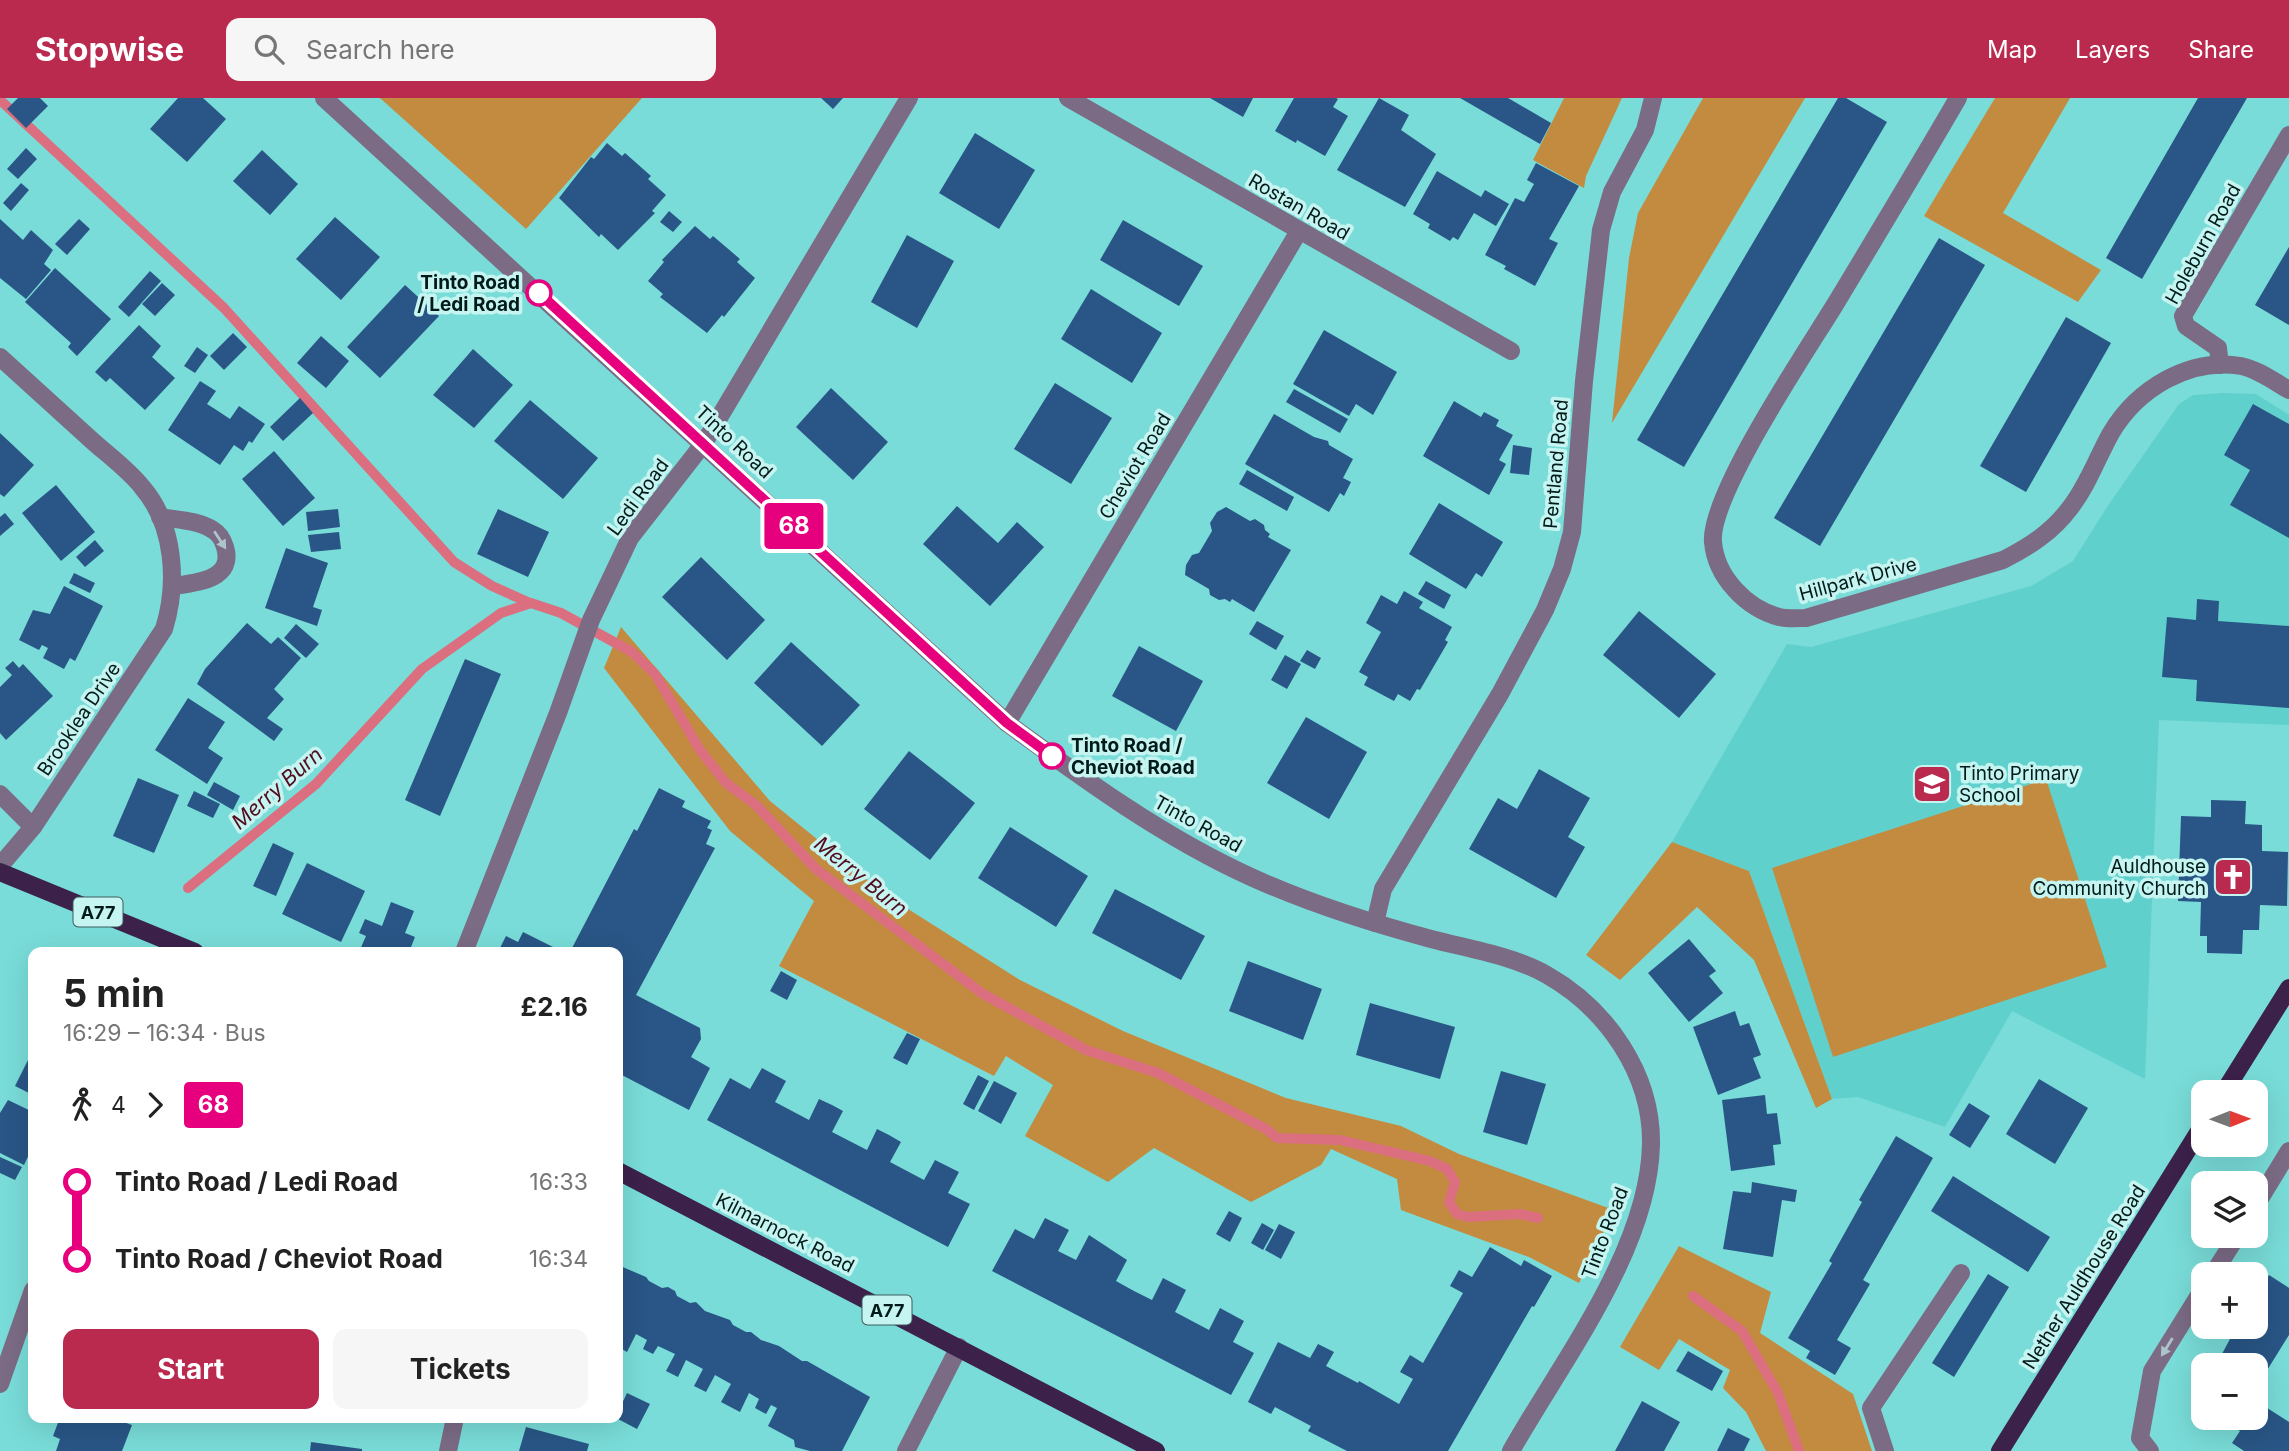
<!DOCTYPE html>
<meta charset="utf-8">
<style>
:root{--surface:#fff;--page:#f6f6f6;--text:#222;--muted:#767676;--accent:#ba294e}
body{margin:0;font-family:Inter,sans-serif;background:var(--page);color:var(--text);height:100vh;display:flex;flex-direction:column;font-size:26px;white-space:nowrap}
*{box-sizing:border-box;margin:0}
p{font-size:23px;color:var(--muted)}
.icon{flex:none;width:38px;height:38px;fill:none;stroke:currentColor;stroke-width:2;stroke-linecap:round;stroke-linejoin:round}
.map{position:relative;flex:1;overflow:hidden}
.details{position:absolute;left:28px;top:849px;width:595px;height:476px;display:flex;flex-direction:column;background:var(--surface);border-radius:14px;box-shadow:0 7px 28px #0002}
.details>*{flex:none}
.badge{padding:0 14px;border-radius:5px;font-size:24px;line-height:46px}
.needle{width:46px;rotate:89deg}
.fabs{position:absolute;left:2191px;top:982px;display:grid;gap:14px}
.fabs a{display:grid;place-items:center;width:77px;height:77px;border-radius:14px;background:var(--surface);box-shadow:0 7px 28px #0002;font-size:35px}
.map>.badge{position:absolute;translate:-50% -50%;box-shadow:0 0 0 4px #fff}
.legs{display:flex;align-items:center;gap:10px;height:77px;padding:0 35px;font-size:23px}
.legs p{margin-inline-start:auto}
.head{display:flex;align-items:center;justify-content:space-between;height:119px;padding:0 35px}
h1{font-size:38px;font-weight:700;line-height:52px}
.action{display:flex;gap:14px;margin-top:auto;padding:14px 35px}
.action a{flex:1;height:80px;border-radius:14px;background:var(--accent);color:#fff;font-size:28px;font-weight:700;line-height:80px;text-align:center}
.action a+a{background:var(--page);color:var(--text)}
ul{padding:0 35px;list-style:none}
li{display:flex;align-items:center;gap:24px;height:77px;font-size:26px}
li i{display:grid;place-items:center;width:10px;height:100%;margin:0 9px;background:currentColor}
li i::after{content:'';width:18px;height:18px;margin:-9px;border:5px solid;border-radius:50%;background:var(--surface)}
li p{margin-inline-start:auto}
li:first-child i{background:linear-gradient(#0000 50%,currentColor 0)}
li:last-child i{background:linear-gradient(currentColor 50%,#0000 0)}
header{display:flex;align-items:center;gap:42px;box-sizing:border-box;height:98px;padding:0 35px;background:var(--accent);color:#fff}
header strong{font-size:33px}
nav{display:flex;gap:38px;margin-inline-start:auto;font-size:24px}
.search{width:490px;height:63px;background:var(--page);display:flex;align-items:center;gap:18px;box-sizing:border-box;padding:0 24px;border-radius:14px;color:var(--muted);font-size:26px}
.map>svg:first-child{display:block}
</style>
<header>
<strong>Stopwise</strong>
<div class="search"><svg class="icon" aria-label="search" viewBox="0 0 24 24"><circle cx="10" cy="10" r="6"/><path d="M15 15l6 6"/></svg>Search here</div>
<nav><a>Map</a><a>Layers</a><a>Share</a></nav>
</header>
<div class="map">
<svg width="2289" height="1353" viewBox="0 0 2289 1353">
<rect width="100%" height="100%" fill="#79dcd8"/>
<path fill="#60d0cc" d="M2223 295 2256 296 2289 317V627L2159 622 2145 981 2012 913 1945 1029 1858 999 1832 1001 1749 773 1672 744 1787 546 1811 549 2031 488 2073 463 2109 406 2179 306 2193 297Z"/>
<g fill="#c38b3f">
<path d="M380 0H642L526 131Z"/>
<path d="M1564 0H1622L1586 78 1584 90 1533 62Z"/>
<path d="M1703 0H1805L1612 325 1629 160 1638 115Z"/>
<path d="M1995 0H2070L2003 115 2101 172 2078 204 1924 118Z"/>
<path d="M621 529 770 703 886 797 1020 882 1123 933 1286 1000 1401 1028 1459 1056 1614 1112 1579 1185 1529 1159 1401 1112 1397 1081 1331 1051 1321 1067 1251 1104 1154 1050 1108 1084 1025 1038 1053 987 1006 958 994 978 779 868 814 803 730 733 604 570Z"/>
<path d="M2046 681 2107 869 1833 959 1772 770Z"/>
<path d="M1672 744 1749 773 1832 1001 1816 1010 1754 862 1697 809 1620 882 1586 857Z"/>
<path d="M1679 1148 1771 1194 1760 1235 1853 1296 1872 1353H1766L1746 1314 1723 1290 1730 1272 1679 1241 1659 1272 1620 1249Z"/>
</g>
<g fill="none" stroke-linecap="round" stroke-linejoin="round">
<g stroke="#db6f7f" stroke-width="10">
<path d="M0 2 224 210 454 464 492 488 530 505"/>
<path d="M188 790 316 686 422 571 501 515 531 505 561 515 632 554 655 576 700 652 726 685 756 707 816 771 983 896 1086 952 1158 975 1266 1031 1277 1040 1340 1042 1430 1063 1447 1071 1455 1084 1449 1104 1457 1116 1468 1119 1520 1116 1538 1120"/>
<path d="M1693 1198 1742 1233 1778 1295 1799 1353"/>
</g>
</g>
<g fill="#295686">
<path d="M18 0H40L48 8 26 30 7 11Z"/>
<path d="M178 0H203L226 21 187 64 150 31Z"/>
<path d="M821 0H843L833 11Z"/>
<path d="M1210 0H1253L1243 19Z"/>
<path d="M1294 0H1336L1338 1 1333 9 1348 18 1325 58 1297 42 1296 45 1275 33Z"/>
<path d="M1379 0 1409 17 1401 32 1436 56 1405 109 1337 72Z"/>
<path d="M1460 0H1508L1551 25 1540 46Z"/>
<path d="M1838 0H1846L1887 24 1684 369 1637 342Z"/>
<path d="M2198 0H2247L2142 181 2106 160Z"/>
<path d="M975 35 1035 72 999 131 939 95Z"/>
<path d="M607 45 622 58 625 55 651 78 648 81 666 97 652 113 655 115 618 152 601 136 599 139 559 100 591 59 594 61Z"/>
<path d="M26 50 37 61 18 81 7 71Z"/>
<path d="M262 52 298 86 270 117 233 83Z"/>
<path d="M1536 65 1579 88 1549 141 1558 145 1535 188 1504 171 1506 168 1485 157 1515 100 1524 104 1534 86 1527 82Z"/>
<path d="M1437 73 1481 99 1485 92 1509 106 1496 128 1474 115 1458 142 1453 139 1450 143 1428 130 1430 126 1413 116Z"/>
<path d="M21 85 29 92 11 113 3 105Z"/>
<path d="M669 113 682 124 673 134 660 124Z"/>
<path d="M335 119 380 159 341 202 296 161Z"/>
<path d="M0 121 23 142 31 132 53 152 44 166 51 172 26 201 0 180Z"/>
<path d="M79 121 90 131 67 157 55 146Z"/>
<path d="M1123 122 1203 168 1179 208 1100 162Z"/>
<path d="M695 128 710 141 713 138 740 161 737 164 755 180 724 219 722 217 707 235 660 199 663 196 648 183 664 164 662 162Z"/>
<path d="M907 137 954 163 917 230 871 204Z"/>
<path d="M1939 140 1985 167 1820 448 1774 420Z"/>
<path d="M2289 149V227L2255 207Z"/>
<path d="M55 170 111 221 77 258 68 249 71 245 25 204Z"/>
<path d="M150 173 161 183 129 219 118 209Z"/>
<path d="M162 185 175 197 155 218 142 206Z"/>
<path d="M405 187 439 218 380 280 347 249Z"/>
<path d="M1091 191 1162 235 1132 285 1061 241Z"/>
<path d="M2066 219 2111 245 2026 394 1980 368Z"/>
<path d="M139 227 161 248 152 259 175 280 145 312 110 280 106 284 95 274Z"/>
<path d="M1324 232 1397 274 1373 317 1356 306 1349 318 1293 286Z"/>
<path d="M233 235 247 249 224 272 210 258Z"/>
<path d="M321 238 349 263 326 290 297 265Z"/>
<path d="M197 249 208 257 195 275 184 268Z"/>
<path d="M473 251 513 287 474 330 433 297Z"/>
<path d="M200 283 216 293 207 306 218 313 230 321 239 308 265 326 252 345 249 343 243 353 234 347 220 367 168 332Z"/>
<path d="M1055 285 1112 320 1071 386 1014 351Z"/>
<path d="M831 290 888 344 853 382 796 329Z"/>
<path d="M1294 291 1348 321 1340 335 1286 304Z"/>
<path d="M300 300 313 315 283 343 270 329Z"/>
<path d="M530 302 598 360 563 401 494 343Z"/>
<path d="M1454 303 1481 319 1484 314 1499 322 1496 328 1513 337 1499 362 1506 366 1489 397 1423 358Z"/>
<path d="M2253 306 2289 326V440L2230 407 2250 372 2224 357Z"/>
<path d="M1274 316 1314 339 1328 343 1329 347 1353 361 1343 380 1351 384 1344 398 1340 395 1329 414 1245 366Z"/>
<path d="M0 335 34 367 4 399 0 396Z"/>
<path d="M1513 347 1532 350 1529 377 1510 375Z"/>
<path d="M274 353 315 400 283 428 242 381Z"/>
<path d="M1247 372 1294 399 1287 413 1239 386Z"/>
<path d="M56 387 95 434 61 463 22 415Z"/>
<path d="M1439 405 1503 444 1482 479 1476 475 1466 491 1409 456Z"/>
<path d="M957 408 998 445 1017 424 1044 449 990 508 923 446Z"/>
<path d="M1226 409 1250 423 1255 421 1264 427 1265 432 1270 436 1268 439 1291 452 1254 514 1232 501 1230 504 1225 501 1219 502 1210 497 1209 491 1185 477 1186 467 1192 457 1199 455 1212 433 1210 425 1217 414Z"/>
<path d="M338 411 340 429 308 433 306 414Z"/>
<path d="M498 411 549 434 528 479 477 456Z"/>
<path d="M5 415 14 426 0 438V419Z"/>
<path d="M339 434 341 451 311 454 308 437Z"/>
<path d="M95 442 104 453 85 469 76 459Z"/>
<path d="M286 450 328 465 313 509 322 512 317 528 265 510Z"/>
<path d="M701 459 765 522 727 562 662 499Z"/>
<path d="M74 475 95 485 90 495 69 485Z"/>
<path d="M1426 483 1451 497 1444 511 1418 496Z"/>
<path d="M64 488 103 508 75 563 70 560 64 571 43 560 48 550 42 547 39 552 19 542 33 512 50 516Z"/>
<path d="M1404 493 1423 504 1419 510 1452 529 1445 542 1448 544 1420 592 1417 591 1410 603 1398 596 1394 603 1364 587 1368 579 1359 574 1381 534 1366 525 1381 497 1397 506Z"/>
<path d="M2197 501 2219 503 2218 523 2289 528V610L2196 603 2197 582 2162 579 2167 519 2196 522Z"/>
<path d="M1639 513 1716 576 1679 620 1603 557Z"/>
<path d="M1257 523 1284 538 1276 552 1249 536Z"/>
<path d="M247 525 271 546 278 539 301 560 274 591 284 601 267 620 283 631 274 643 197 586 205 571Z"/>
<path d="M296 526 319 546 306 560 284 540Z"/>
<path d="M791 544 860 607 822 648 754 585Z"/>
<path d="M1139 548 1203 583 1176 633 1112 598Z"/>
<path d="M1307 552 1321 560 1315 571 1300 563Z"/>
<path d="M1285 557 1301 566 1287 591 1271 582Z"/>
<path d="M465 561 501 576 440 718 405 702Z"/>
<path d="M13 563 19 570 23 566 53 598 6 642 0 635V589L12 577 5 570Z"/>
<path d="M188 600 225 624 208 650 223 660 207 686 155 652Z"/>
<path d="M1306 619 1367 654 1329 721 1267 685Z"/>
<path d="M909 653 975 705 930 762 864 711Z"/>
<path d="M1539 671 1590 700 1568 739 1585 749 1556 800 1469 751 1498 700 1517 711Z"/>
<path d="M138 680 179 697 154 755 113 738Z"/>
<path d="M214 684 240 698 233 712 207 697Z"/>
<path d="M659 690 685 703 682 709 711 723 707 730 712 732 706 746 715 750 636 897 700 930 701 941 691 959 710 970 689 1012 618 975V854L571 852 634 731 637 733Z"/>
<path d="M194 693 220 706 213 720 187 708Z"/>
<path d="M2211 702 2246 703 2245 726 2262 727V753L2288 754 2287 808 2260 807 2259 832H2243L2242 856 2207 855V838H2200L2201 804 2178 803 2181 718 2211 719Z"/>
<path d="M1010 729 1088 778 1056 829 978 780Z"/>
<path d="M273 745 294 755 276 798 253 788Z"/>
<path d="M307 765 365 793 341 844 282 816Z"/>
<path d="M1115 791 1205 838 1181 882 1092 835Z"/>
<path d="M391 804 414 813 405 835 415 839 409 854H359L366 838 359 835 365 821 382 828Z"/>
<path d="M523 834 559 852 558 854H498L506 838 518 844Z"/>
<path d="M1689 841 1716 873 1709 878 1723 895 1689 924 1648 875Z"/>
<path d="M1248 863 1322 891 1303 942 1229 913Z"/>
<path d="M781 873 797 882 787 902 770 893Z"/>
<path d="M1370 905 1455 929 1440 981 1356 957Z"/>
<path d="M1735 913 1740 928 1749 925 1761 957 1753 960 1761 980 1718 997 1693 929Z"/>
<path d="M907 935 920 941 907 967 893 960Z"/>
<path d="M33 952V997L15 988Z"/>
<path d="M762 970 786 983 775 1004 809 1022 819 1001 832 1007 843 1013 832 1034 867 1052 877 1031 889 1037 901 1044 890 1064 924 1082 935 1062 959 1074 948 1095 970 1106 948 1149 707 1022 730 980 750 991Z"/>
<path d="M1501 973 1546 986 1527 1047 1483 1034Z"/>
<path d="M978 977 989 983 974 1012 963 1006Z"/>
<path d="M2039 981 2088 1010 2055 1066 2006 1036Z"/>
<path d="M994 983 1017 995 1001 1026 978 1013Z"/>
<path d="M1765 997 1767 1016 1777 1015 1781 1046 1773 1047 1775 1067 1731 1073 1722 1002Z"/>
<path d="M8 1002 33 1014V1048L24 1067 0 1055V1015Z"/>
<path d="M1969 1005 1990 1018 1970 1050 1949 1037Z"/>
<path d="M1896 1038 1933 1060 1863 1182 1870 1186 1837 1242 1851 1250 1835 1277 1806 1260 1810 1253 1788 1240 1832 1165 1829 1163 1862 1104 1859 1102Z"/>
<path d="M0 1059 22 1069 15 1082 0 1075Z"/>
<path d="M1953 1078 2050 1139 2028 1174 1931 1113Z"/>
<path d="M1752 1084 1797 1092 1795 1104 1782 1102 1773 1159 1723 1151 1733 1093 1751 1095Z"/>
<path d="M1229 1113 1242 1120 1230 1144 1216 1136Z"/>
<path d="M1045 1120 1069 1132 1058 1153 1076 1162 1089 1137 1127 1162 1116 1183 1134 1193 1152 1202 1163 1180 1186 1192 1175 1214 1209 1232 1220 1210 1244 1223 1233 1244 1254 1255 1231 1297 992 1173 1015 1131 1034 1141Z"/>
<path d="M1262 1125 1274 1132 1263 1152 1251 1145Z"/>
<path d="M1279 1126 1295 1134 1281 1161 1265 1152Z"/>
<path d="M1490 1149 1521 1168 1524 1162 1552 1178 1534 1209 1532 1208 1448 1353H1347L1308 1333 1311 1328 1275 1309 1271 1316 1248 1304 1278 1244 1310 1260 1318 1246 1334 1254 1326 1268 1358 1285 1359 1283 1399 1306 1413 1281 1400 1274 1410 1257 1423 1265 1463 1195 1450 1188 1459 1172 1472 1179Z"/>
<path d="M618 1167 646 1179 649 1183 662 1190 668 1189 675 1193 677 1198 690 1205 696 1204 705 1213 730 1222 733 1227 746 1234H751L761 1242 779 1248 802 1263H807L870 1299 842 1353H810L795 1349 794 1342 768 1328 777 1310 771 1307 766 1316 755 1310 759 1301 749 1295 740 1314 721 1304 731 1286 715 1277 706 1294 694 1288 703 1271 686 1262 678 1279 666 1273 675 1256 658 1248 653 1256 643 1251 647 1242 636 1236 627 1254 618 1249Z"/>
<path d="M1988 1176 2009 1189 1954 1279 1932 1265Z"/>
<path d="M2269 1177 2289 1190V1237L2256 1290V1267H2216L2237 1228H2256V1198Z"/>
<path d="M1688 1253 1723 1273 1712 1293 1676 1273Z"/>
<path d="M627 1295 650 1306 637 1331 618 1321V1314Z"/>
<path d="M1642 1303 1680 1324 1664 1353H1615Z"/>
<path d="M2256 1303 2289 1324V1353H2244L2232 1345 2240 1333 2221 1322 2218 1326 2208 1320H2256Z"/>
<path d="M53 1320H112L132 1327 122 1353H56L60 1341 53 1338 59 1322Z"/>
<path d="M526 1329 589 1346 587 1353H519Z"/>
<path d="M1728 1330 1750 1341 1744 1353H1717Z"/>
<path d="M311 1344 362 1351V1353H310Z"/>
</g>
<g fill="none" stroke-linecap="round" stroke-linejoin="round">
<g stroke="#7b6b85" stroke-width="18">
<path d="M324 0 1007 625C1085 682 1163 739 1251 779 1308 805 1371 825 1431 841 1469 851 1514 858 1547 877 1607 911 1652 976 1651 1046 1649 1152 1561 1264 1511 1353"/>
<path d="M1068 0 1511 253"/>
<path d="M1958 0C1918 69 1877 137 1836 205 1808 251 1709 397 1713 444 1716 479 1746 510 1779 519 1788 521 1797 520 1806 520L2003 462C2029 449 2052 434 2070 410 2088 387 2097 360 2111 335 2137 291 2189 259 2241 268 2257 271 2275 284 2289 292"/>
<path d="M0 259C29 285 58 312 87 338 105 355 127 370 142 389 175 427 178 486 164 531L33 729 0 768"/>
<path d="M2220 267 2218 250 2186 228 2183 218 2289 37"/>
<path d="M160 419C177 422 198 422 213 432 220 436 223 442 225 449 235 482 195 485 173 488"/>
<path d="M1007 625 1299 133"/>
<path d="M0 696 33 729"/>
<path d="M1375 825 1383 791 1500 596 1545 512 1562 471 1572 434 1584 283 1601 132 1612 94 1645 32 1653 0"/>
<path d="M464 854 558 615 591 522 630 440 704 345 909 0"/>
<path d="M2256 1107 2289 1053"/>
<path d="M2213 1176 2237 1138"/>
<path d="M0 1286 33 1192"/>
<path d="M448 1353 455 1320"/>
<path d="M906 1353 959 1249"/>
<path d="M1885 1353 1871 1310 1961 1175"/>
<path d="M2150 1353 2140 1340 2152 1273 2203 1191"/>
</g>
<g stroke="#3c214b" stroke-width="18">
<path d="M0 774 195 854"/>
<path d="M2224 994 2289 890"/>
<path d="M618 1073 1156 1353"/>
<path d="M2000 1353 2203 1027"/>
</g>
</g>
<defs><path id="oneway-solid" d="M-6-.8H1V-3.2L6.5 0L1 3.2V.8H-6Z" transform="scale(1.75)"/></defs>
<g fill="#acc4cb">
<use href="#oneway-solid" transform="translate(220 442) rotate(57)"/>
<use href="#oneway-solid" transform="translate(2167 1249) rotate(122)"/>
</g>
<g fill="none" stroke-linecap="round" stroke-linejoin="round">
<g stroke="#fff" stroke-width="16">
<path id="line-1" d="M539 195 1007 625 1052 658"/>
</g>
<use href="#line-1" stroke="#e6007e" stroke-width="10"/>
</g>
<defs>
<g id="school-square" transform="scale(2.0125)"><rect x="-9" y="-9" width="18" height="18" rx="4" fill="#ba294e" stroke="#c6f4f1"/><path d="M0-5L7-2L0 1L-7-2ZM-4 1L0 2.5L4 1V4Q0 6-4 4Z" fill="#fff"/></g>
<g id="church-square" transform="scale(2.0125)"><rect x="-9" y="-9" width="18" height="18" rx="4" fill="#ba294e" stroke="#c6f4f1"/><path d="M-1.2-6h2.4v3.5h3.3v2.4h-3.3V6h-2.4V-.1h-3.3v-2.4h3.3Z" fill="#fff"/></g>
</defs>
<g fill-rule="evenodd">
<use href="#school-square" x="1932" y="686"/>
<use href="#church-square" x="2233" y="779"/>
</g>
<g fill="#fff" stroke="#e6007e" stroke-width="3.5">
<circle cx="539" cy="195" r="12"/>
<circle cx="1052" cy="658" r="12"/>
</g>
<g text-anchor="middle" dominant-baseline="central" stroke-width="7" stroke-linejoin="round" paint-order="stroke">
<g fill="#c6f4f1" stroke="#3b5c5a" stroke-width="2">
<rect x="73.5" y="799.5" width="49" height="29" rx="5"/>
<rect x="862.5" y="1197.5" width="49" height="29" rx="5"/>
</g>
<g font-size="18" font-weight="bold" fill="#001b1a">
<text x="98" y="814">A77</text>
<text x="887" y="1212">A77</text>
</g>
<g font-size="19" fill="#001b1a" stroke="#c6f4f1">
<text transform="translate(1299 109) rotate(30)">Rostan Road</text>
<text transform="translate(2203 146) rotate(-61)">Holeburn Road</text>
<text transform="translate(734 344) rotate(43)">Tinto Road</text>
<text transform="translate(1556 366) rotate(-85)">Pentland Road</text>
<text transform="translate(1135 368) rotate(-59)">Cheviot Road</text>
<text transform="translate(638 399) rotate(-54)">Ledi Road</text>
<text transform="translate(1858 481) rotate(-15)">Hillpark Drive</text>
<text transform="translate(79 621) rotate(-56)">Brooklea Drive</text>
<text transform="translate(1198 726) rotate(29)">Tinto Road</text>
<text transform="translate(785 1135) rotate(27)">Kilmarnock Road</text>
<text transform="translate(1605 1135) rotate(-69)">Tinto Road</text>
<text transform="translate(2084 1179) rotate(-58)">Nether Auldhouse Road</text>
</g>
<g font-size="19" font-weight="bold" fill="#001b1a" stroke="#c6f4f1" text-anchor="end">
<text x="520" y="184">Tinto Road<tspan x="520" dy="22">/ Ledi Road</tspan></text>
<text x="1071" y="647" text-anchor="start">Tinto Road /<tspan x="1071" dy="22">Cheviot Road</tspan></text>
</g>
<g font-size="19" fill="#001b1a" stroke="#c6f4f1" text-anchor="start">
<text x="1959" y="675">Tinto Primary<tspan x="1959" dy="22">School</tspan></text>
<text x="2206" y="768" text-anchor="end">Auldhouse<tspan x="2206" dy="22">Community Church</tspan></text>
</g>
<g font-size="21" font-style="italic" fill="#500c1d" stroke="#c6f4f1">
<text transform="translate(277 690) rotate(-41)">Merry Burn</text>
<text transform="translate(861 778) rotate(39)">Merry Burn</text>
</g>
</g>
</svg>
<div class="fabs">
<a><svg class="needle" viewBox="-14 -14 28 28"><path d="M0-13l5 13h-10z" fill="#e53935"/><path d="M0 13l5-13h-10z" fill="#767676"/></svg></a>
<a><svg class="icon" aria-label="layers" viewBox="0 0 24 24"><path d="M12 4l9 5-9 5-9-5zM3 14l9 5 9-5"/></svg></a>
<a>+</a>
<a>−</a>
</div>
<b class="badge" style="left:794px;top:428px;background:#e6007e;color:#fff">68</b>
<section class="details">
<div class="head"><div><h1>5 min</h1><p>16:29 – 16:34 · Bus</p></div><b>£2.16</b></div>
<div class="legs"><svg class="icon" aria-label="walk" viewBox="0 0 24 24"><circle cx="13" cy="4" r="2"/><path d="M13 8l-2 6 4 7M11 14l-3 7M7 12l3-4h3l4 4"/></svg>4<svg class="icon" aria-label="forward" viewBox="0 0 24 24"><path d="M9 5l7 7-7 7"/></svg><b class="badge" style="background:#e6007e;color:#fff">68</b></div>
<ul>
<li><i style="color:#e6007e"></i><b>Tinto Road / Ledi Road</b><p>16:33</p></li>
<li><i style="color:#e6007e"></i><b>Tinto Road / Cheviot Road</b><p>16:34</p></li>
</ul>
<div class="action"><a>Start</a><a>Tickets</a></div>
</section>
</div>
